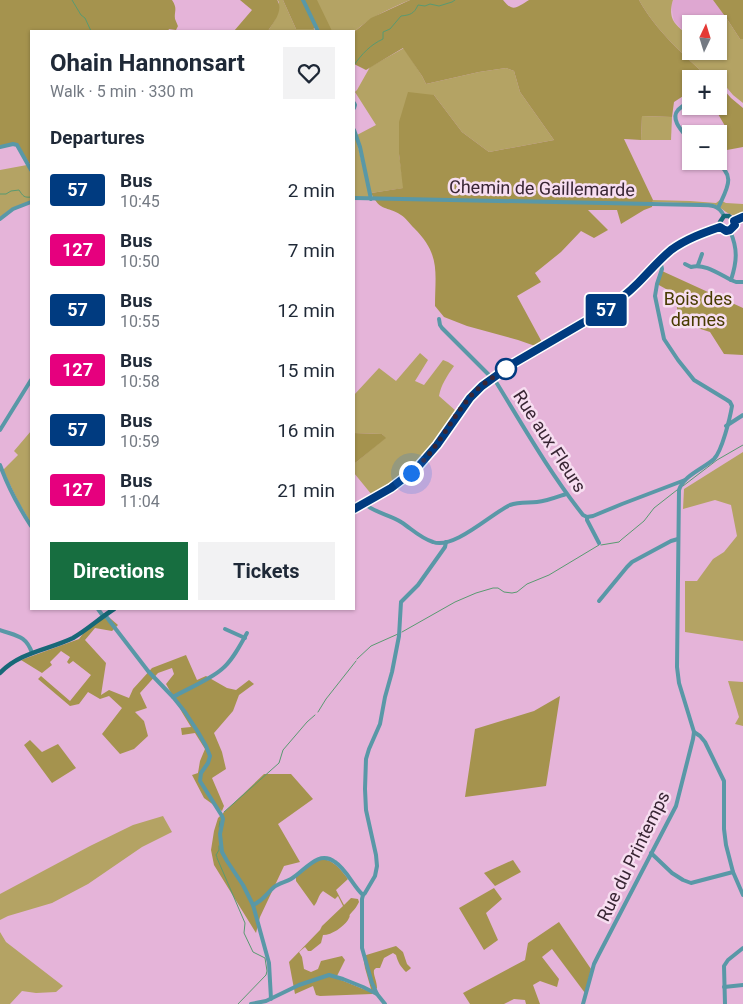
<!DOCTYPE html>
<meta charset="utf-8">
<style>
:root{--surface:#fff;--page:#f2f2f3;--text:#1f2937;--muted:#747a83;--accent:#176e40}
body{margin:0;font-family:Roboto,sans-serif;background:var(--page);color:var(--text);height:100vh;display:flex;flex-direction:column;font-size:19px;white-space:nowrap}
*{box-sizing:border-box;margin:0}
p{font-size:16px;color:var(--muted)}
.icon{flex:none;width:28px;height:28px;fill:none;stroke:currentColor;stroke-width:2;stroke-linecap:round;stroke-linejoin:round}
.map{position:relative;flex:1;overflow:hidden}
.drawer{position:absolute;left:30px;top:30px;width:325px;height:580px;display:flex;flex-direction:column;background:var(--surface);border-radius:0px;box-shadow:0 1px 4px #0004}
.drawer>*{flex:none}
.badge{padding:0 10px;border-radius:4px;font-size:18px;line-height:32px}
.needle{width:32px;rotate:4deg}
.fabs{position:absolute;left:682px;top:15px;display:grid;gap:10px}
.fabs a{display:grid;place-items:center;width:45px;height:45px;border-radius:0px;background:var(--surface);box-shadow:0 1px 4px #0004;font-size:25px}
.you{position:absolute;width:25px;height:25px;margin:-12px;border:4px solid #fff;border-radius:50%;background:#1a73e8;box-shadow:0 0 0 8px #1a73e833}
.map>.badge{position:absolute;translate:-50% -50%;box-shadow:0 0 0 2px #fff}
h2{padding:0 20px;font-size:19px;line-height:45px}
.round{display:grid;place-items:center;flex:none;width:52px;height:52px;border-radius:0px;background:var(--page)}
.overview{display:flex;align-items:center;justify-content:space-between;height:85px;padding:0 20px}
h1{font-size:24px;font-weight:700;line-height:38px}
.primary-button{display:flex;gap:10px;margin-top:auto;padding:10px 20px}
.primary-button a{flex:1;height:58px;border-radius:0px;background:var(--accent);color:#fff;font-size:20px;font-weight:700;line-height:58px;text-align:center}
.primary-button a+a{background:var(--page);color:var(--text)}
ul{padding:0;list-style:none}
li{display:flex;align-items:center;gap:15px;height:60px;padding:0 20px}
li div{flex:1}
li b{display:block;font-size:19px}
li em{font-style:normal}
li .badge{min-width:55px;font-weight:700;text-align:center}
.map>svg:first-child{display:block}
</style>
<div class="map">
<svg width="743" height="1004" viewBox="0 0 743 1004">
<rect width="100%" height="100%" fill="#e5b4d9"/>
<path fill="#dea7d1" d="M673 0H713L727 19 725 35 719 37V24H691V37L687 35 674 21 671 5Z"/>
<g fill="#b4a364">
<path d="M277 0H283L296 29H314L316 31H268L275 20 279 2Z"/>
<path d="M305 0H410C389 9 370 17 354 32L320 31Z"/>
<path d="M639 0H673C671 5 670 14 673 20 675 25 686 34 691 37V51H719V37L725 35 727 19 740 39H743V103L733 95 717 76 716 79H710C684 55 656 31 639 0Z"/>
<path d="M404 48 422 76 426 84 479 72 506 68 514 71 520 92 554 140 489 152 462 132 434 95 399 154 404 188 371 193 357 135 376 125 355 92 357 90 370 67Z"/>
<path d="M642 116 672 117 671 140H641Z"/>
<path d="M354 132 356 138 370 197H354Z"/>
<path d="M27 165 31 174V201L12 208 0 217V170Z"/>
<path d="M653 200 690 201 716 203 720 200 726 203 743 204V215C727 218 726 209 713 204L653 202Z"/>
<path d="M420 353 428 360 415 381 424 385 443 360 448 362 454 366C447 376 441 385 439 396L456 411 430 450 402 477 372 495 354 473V464L385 438 382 434 354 433V395L379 368 396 381Z"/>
<path d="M31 431V523L19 503 3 470 18 455 14 451Z"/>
<path d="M743 452V641L685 632V581H697L713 559 724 552 737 536 731 505 715 500 683 509 684 489Z"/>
<path d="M728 681 743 682V726L735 724 739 717Z"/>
<path d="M163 816 172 832 142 847 88 884 52 903 8 916 0 920V894L90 846 133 825Z"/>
<path d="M0 932 6 942 63 986 56 992 36 993 22 991 10 1004H0Z"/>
</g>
<g fill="#a5934e">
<path d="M0 0H172C178 9 174 11 175 19 175 19 178 26 178 26L176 30 169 29 168 31H31V166L17 144 0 146Z"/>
<path d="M240 0H277C284 10 274 22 268 31H234L252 10Z"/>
<path d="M283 0H317L332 31H320L318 27 313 29H296Z"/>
<path d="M410 0H503C513 13 517 7 529 0H639C656 31 684 55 710 79H691V91L674 102 672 117 642 116 641 140 624 139 653 200 652 207 644 210 621 224 617 210H588L608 230 594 238 581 231 561 252 535 273 541 282 517 296 543 344 538 347 518 340 467 326 444 317 435 306C435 272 441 255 414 228 410 224 406 218 401 215 386 205 381 213 371 193L403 188 399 154V122L408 92 434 95 462 132 489 152 554 140 520 92 514 71 506 68 479 72 426 84 422 76 403 48 366 70 354 64V32L371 18Z"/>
<path d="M713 0H743V39H740L727 19Z"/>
<path d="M723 89 731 98 743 108V147L727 150H719V134H716L725 126 714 107V106H719V90Z"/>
<path d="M662 271 743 308V355L724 354 710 332 679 322 675 294 657 284Z"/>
<path d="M354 433 382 434 386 438 354 464Z"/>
<path d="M104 613 118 625 112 631 95 628 85 640 106 663 101 695 109 690 129 698 133 689 152 668 186 655 197 680 206 676 227 688 236 690 249 680 254 684 239 695 233 711 214 733 222 752 226 769 212 778 224 806 222 811 204 798 192 775 198 773 200 761 205 749 195 733 182 735 181 728 191 727 183 714 166 684 174 674 172 668 158 673 140 693 147 708 135 712 144 721 148 736 134 749 120 754 102 734 122 708 109 696 100 699 88 692 79 704 70 706 38 679 41 676 70 701 91 675 73 661 69 664 67 662 70 657 61 651 50 662 52 665 42 673 21 660 79 639 88 627Z"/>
<path d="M560 696 546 786 465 797 475 729 534 711Z"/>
<path d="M30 740 42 752 58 744 76 768 52 783 24 745Z"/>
<path d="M264 774H291L313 799 278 824 300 862 284 866 260 917 256 933 214 865 211 850 214 831 218 818Z"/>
<path d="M322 859C334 860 341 870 348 879L336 890 344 905 351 898 358 899 359 902C357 906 355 909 352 912 347 918 352 913 348 920 343 927 332 935 323 935L321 943 311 951H308L305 947 299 952 302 957 304 969 311 972 318 969 321 961 342 956 345 960 336 978 368 991 371 989 365 968 363 956 396 946 403 952 407 964 411 968 410 969 406 972C401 967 398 963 396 955L393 953 384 958 380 968H376L374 970C373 975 377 981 377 988L372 994 320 996 316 995 313 986 295 994 289 962 320 930 322 926 343 906 338 896 335 899 323 891C318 895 318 902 314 906L296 881V877L315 862Z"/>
<path d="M513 860 521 872 495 886 484 873Z"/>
<path d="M494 888 502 899 486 913 498 940 484 950 459 908Z"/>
<path d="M559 922 591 969 585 993 552 949 542 957 559 979 557 987 540 981 533 985 540 1004H526L525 1000 514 999 504 1004H470L463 993 525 960 528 943Z"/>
</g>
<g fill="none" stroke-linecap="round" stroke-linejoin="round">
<g stroke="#599a71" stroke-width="1">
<path d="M72 0 81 15 85 18 91 31"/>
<path d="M354 65C362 54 370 45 383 39V32L390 29 401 16C410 15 414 14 418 5L425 6 430 4 439 6 452 2 455 0"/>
<path d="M0 194H6L11 191 19 190C23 196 24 198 31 197"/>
<path d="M683 486 717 460 743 445"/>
<path d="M601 545 619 542 621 540 644 521 654 508 677 490"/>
<path d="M402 632 455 602 476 593 493 588H498L504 592 512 593 517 592 527 584 549 575 599 545"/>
<path d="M357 659 371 646 398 634"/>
<path d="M318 712 326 699 356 661"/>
<path d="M224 812 279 763 283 750 307 722 315 715"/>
<path d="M219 827 220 821"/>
<path d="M217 857 216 855 219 850V846"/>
<path d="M217 858 245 923 244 933 253 952 265 958 267 971 266 975 238 1004"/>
</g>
<g stroke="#5998a7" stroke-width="4">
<path d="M303 0 318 31"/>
<path d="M691 100C687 103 682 106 678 110 669 120 685 134 691 142"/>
<path d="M354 103 355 105 354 108"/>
<path d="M354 130 360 147 371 199"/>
<path d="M0 147 13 144 17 145 31 170"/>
<path d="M715 161C737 176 727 188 718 208"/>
<path d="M354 198 700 205C711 205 719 205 724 216"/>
<path d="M0 219 13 209 31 202"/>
<path d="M730 231C738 249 737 261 731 280L736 282H743"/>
<path d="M685 264 691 267C704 263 719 274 731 280"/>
<path d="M698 265 702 254"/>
<path d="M439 319 440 325 442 328 492 378"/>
<path d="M493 377C522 424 549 472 583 515L587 517V520L599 543"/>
<path d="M726 426 743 415"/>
<path d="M0 430 31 380"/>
<path d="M0 465C8 487 18 506 31 526"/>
<path d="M364 503C372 512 391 515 401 522 412 529 420 538 433 542 454 550 492 513 510 505 519 502 528 503 537 502 547 501 557 497 566 494"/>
<path d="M587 517 593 516 622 504 685 480"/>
<path d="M599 601 627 567 632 562 671 541 678 539"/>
<path d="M98 609 103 616"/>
<path d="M105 615 148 671 173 697 185 712 198 732 206 746 210 756 208 763 201 773 200 781 222 816 223 819 220 834 222 852 227 861 243 885 253 905 269 963 271 999"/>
<path d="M225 629 245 638"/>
<path d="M0 630C16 636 26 635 32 653"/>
<path d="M173 697C187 689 211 679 222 669 233 660 240 645 247 633"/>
<path d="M694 732 700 736 705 742 724 781V829L726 845 733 872 743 895"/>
<path d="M651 853 672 873 683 880 691 883 733 872"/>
<path d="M253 905C264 900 266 894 274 887 279 883 286 882 291 879 305 871 318 849 335 862 347 870 353 886 363 895"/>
<path d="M724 987 743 985"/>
<path d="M377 994 372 983 362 948V899L363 895 365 893 375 876 377 866 376 855 366 810 365 789 366 759 369 749 380 724 385 697 392 672 399 636 401 602 418 585 445 547 446 542"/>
<path d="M251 1004 266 1001 299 985 329 975 343 979 363 987 377 994 385 1004"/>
<path d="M583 1004 594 964 598 956 676 806 693 739 694 732 679 683 677 667 679 490C684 475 703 469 714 459 722 451 730 418 732 406L730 402 727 400 694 380 678 360 664 339 655 296 657 284 662 269 660 260"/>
<path d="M725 1004 724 966 728 960 743 948"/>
</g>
<g stroke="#176878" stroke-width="4.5">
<path d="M734 221 743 217"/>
<path d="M720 227V222L724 216H729L734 221"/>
<path d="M720 227 726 231H730L735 225 734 221"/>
<path d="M354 509 391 488 417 467 437 445 470 398 482 386 514 363 605 310C617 302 628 293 638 283 649 272 659 260 671 250 686 239 703 233 720 227"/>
<path d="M0 673C20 652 48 650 73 638 87 630 100 618 114 609"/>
</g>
</g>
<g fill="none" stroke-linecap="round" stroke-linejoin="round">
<g stroke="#fff" stroke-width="11">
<path id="line" d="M354 509 391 488 417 468 437 445 470 398 482 386 514 363 605 310C617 302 628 293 638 283 649 272 659 260 671 250 686 239 703 233 720 227L726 231 730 230 735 225 734 221 743 217"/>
</g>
<use href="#line" stroke="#003b80" stroke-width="8"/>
<path stroke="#392634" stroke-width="5" stroke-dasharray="0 9" d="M411 473C437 450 448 424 469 398 479 386 493 377 506 369"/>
</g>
<circle fill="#fff" stroke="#003b80" stroke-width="2.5" cx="506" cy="369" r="10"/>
<g text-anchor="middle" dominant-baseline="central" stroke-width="5" stroke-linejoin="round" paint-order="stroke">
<g font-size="18" fill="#392634" stroke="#f7def1">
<text transform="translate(542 188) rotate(1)">Chemin de Gaillemarde</text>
<text transform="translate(550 441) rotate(57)">Rue aux Fleurs</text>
<text transform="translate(633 856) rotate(-64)">Rue du Printemps</text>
</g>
<g font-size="18" fill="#483b00" stroke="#f7def1">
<text x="698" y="298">Bois des<tspan x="698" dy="21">dames</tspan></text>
</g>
</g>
</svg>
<div class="fabs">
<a><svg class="needle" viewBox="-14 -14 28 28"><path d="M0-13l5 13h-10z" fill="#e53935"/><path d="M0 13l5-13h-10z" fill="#747a83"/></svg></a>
<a>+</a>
<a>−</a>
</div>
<div class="you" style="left:411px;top:473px"></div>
<b class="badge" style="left:606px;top:310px;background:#003b80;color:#fff">57</b>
<section class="drawer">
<div class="overview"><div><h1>Ohain Hannonsart</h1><p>Walk · 5 min · 330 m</p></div><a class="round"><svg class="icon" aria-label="heart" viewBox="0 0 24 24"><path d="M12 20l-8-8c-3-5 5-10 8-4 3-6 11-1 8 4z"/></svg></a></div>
<h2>Departures</h2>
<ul>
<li><span class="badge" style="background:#003b80;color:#fff">57</span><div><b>Bus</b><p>10:45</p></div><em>2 min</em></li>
<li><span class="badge" style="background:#e6007e;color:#fff">127</span><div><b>Bus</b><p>10:50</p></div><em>7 min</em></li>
<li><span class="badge" style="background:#003b80;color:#fff">57</span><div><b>Bus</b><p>10:55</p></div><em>12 min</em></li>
<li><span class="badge" style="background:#e6007e;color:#fff">127</span><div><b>Bus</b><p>10:58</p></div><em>15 min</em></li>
<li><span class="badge" style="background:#003b80;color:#fff">57</span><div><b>Bus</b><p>10:59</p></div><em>16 min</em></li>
<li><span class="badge" style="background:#e6007e;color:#fff">127</span><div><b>Bus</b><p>11:04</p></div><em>21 min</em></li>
</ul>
<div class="primary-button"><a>Directions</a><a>Tickets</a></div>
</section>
</div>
